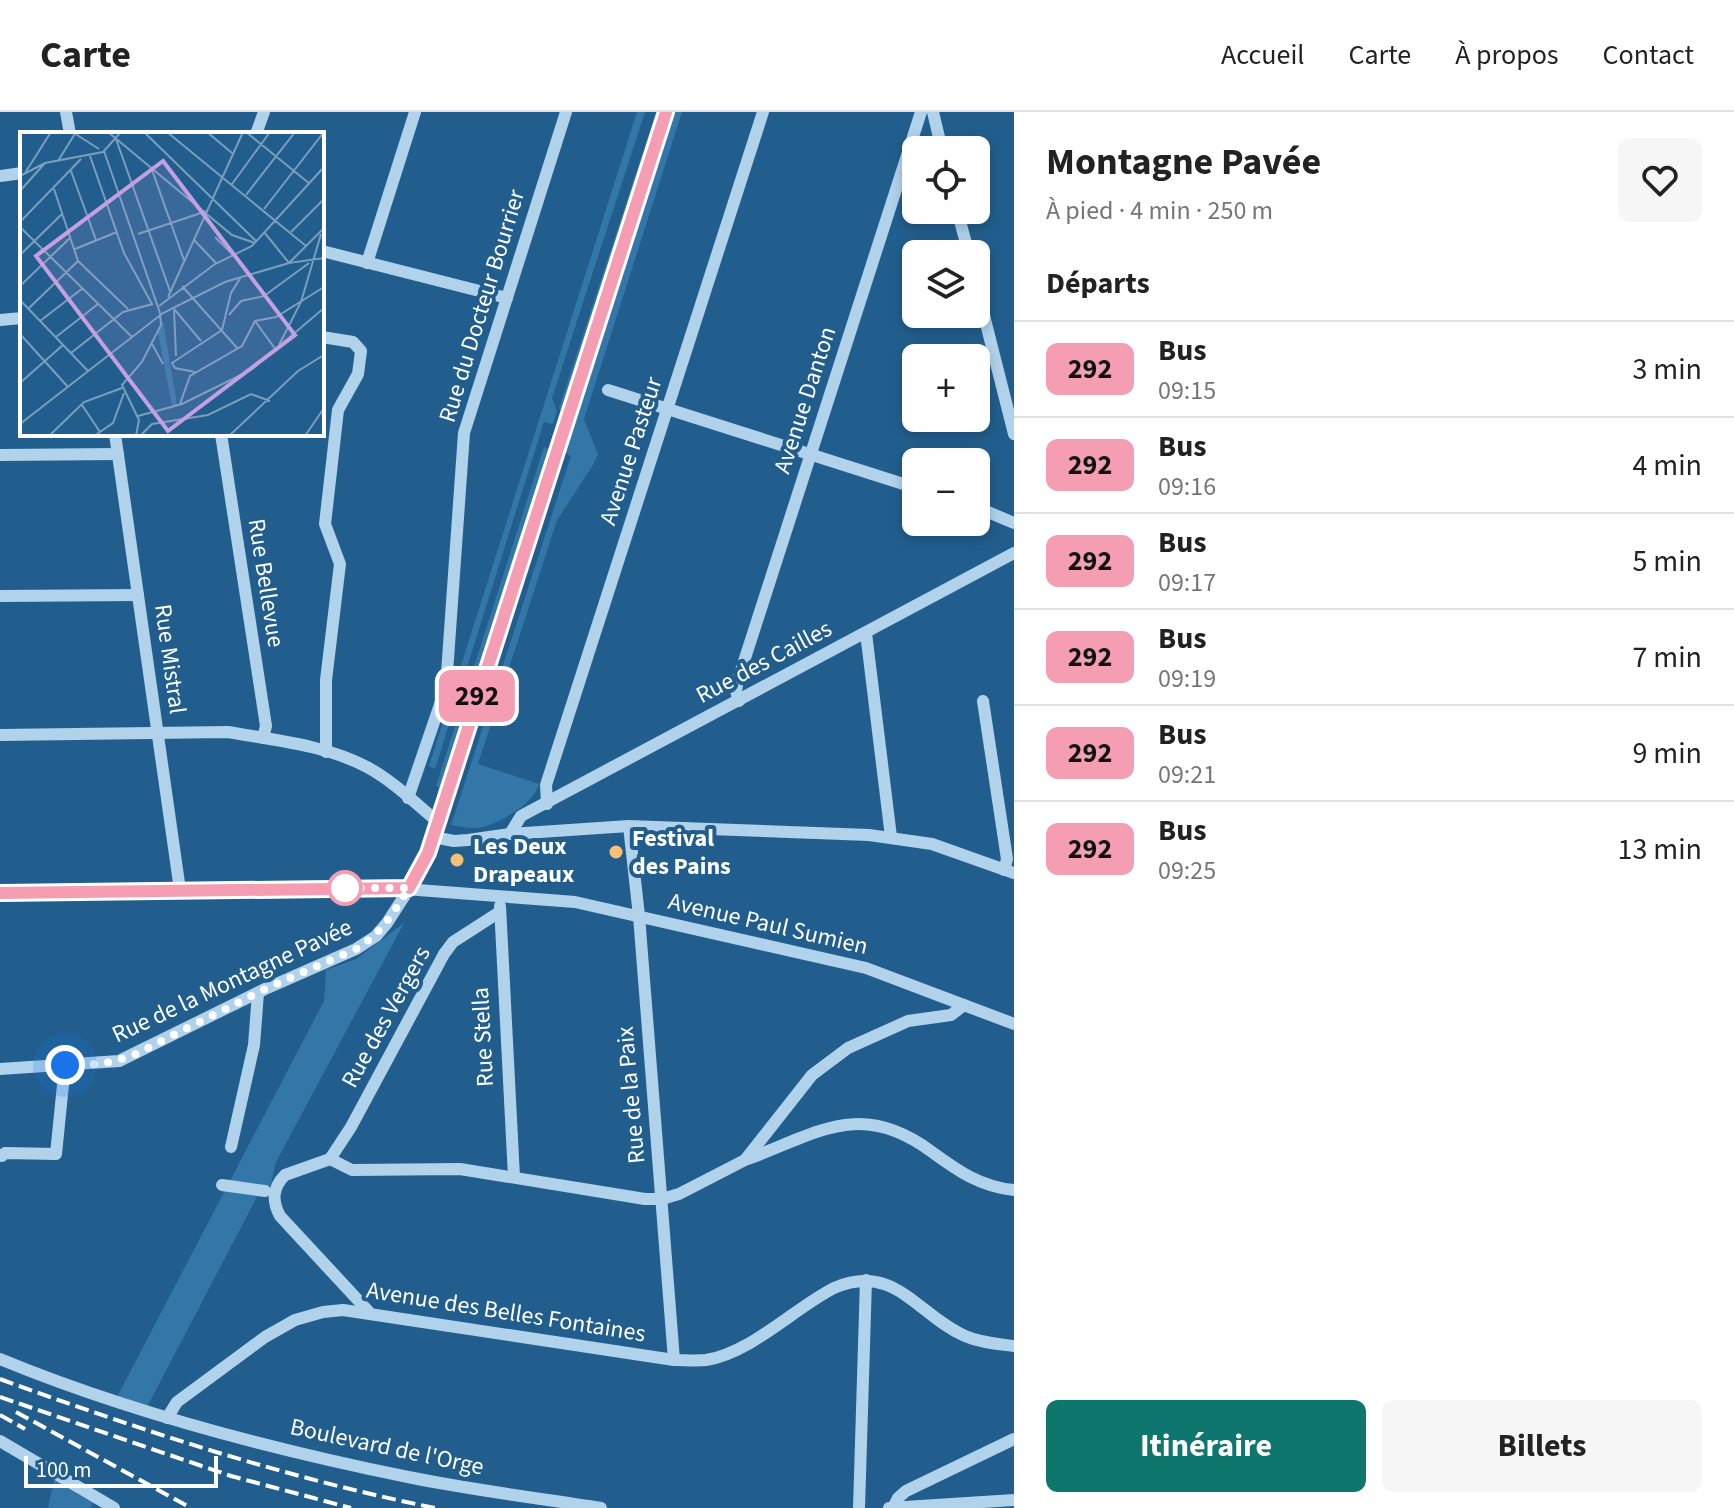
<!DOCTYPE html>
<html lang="fr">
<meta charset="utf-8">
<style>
:root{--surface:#fff;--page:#f6f6f6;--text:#222;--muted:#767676;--line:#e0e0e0;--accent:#0f766e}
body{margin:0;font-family:"Source Sans 3",sans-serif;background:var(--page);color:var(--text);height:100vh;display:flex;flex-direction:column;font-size:30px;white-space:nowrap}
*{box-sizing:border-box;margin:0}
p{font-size:26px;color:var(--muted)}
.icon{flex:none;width:44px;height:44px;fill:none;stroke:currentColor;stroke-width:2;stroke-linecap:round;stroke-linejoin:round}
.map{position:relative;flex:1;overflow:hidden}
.side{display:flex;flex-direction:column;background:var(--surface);width:720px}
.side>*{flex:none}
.badge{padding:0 16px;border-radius:12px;font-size:28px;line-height:52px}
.buttons{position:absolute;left:902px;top:24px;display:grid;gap:16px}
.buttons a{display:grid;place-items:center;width:88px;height:88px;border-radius:12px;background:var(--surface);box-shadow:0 4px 12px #0003;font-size:40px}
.scale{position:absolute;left:24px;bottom:20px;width:194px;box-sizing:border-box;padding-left:8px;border:4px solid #fff;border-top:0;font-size:22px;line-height:28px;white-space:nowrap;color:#fff;-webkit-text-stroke:6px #225e8d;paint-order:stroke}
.you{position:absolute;width:40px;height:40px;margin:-20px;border:6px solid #fff;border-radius:50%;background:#1a73e8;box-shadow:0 0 0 12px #1a73e833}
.map>.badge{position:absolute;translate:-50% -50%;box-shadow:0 0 0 4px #fff}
h2{padding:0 32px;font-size:30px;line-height:72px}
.round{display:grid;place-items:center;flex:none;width:84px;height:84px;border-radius:12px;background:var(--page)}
.headline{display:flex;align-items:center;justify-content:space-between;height:136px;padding:0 32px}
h1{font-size:38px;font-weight:700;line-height:60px}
.cta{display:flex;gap:16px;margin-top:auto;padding:16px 32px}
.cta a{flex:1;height:92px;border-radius:12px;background:var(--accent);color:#fff;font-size:32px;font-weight:700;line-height:92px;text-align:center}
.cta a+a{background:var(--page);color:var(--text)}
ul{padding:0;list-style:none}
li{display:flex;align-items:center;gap:24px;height:96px;padding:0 32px;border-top:2px solid var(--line)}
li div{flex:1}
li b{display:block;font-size:30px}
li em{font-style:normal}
li .badge{min-width:88px;font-weight:700;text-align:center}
header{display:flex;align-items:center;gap:48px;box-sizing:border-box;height:112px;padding:0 40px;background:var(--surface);border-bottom:2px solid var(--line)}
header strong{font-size:38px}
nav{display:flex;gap:44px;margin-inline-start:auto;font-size:28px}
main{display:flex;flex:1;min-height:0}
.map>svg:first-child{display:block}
</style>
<header>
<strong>Carte</strong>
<nav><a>Accueil</a><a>Carte</a><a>À propos</a><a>Contact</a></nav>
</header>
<main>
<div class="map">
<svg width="1014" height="1396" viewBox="0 0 1014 1396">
<rect width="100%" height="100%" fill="#225e8d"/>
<g fill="#3377a8">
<path d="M637 0H645L552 286 557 299 553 312 544 310 435 657 429 654Z"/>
<path d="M656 0H660L563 301 559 296Z"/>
<path d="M672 0H682L584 307 598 342 593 353 557 408 478 652 539 672C534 692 497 714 477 716 469 717 459 714 451 713L571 344 563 339Z"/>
<path d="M544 335 551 338 441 676 436 674Z"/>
<path d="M404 811 276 1050 269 1079H260L147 1295 117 1285 324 889 326 858 356 847Z"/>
<path d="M54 1368 93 1391 90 1396H48Z"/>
</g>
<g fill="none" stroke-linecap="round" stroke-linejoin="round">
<g stroke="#b0d2eb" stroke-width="12">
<path d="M66 0 70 22"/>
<path d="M933 0 942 38"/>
<path d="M256 22 264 0"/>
<path d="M0 64 22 61"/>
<path d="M957 98 969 142"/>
<path d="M322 139 507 186"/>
<path d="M367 151 415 0"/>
<path d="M976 172 1014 322"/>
<path d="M0 208 22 206"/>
<path d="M322 225 353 230 361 239 358 262 338 298 325 412 340 452 326 568V640"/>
<path d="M608 278 916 376"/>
<path d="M115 322 180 778"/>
<path d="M221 322 266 614 263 626"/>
<path d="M0 343 118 342"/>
<path d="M976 395 1014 411"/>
<path d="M0 484 138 483"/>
<path d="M866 521 891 725"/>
<path d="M739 589 736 579 738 568 921 0"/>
<path d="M983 589 1007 747 1004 758"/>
<path d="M0 623 228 620C273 628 326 633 367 655 393 669 415 691 437 709"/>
<path d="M408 686 446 575 464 321 566 0"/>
<path d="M547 692 546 673 763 0"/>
<path d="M629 714 639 804 674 1248"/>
<path d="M510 722 521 704 1014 441"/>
<path d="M433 725 454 729 468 728 510 722 629 714 869 723 932 732 1014 761"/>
<path d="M0 781 392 776 575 790 866 856 1014 912"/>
<path d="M500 794 514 1065"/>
<path d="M0 957 119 949 265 877 356 837 376 824 387 811 416 766 428 741 666 0"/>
<path d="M231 1035 254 933 258 881"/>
<path d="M2 1044 5 1041 56 1042 65 953"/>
<path d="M330 1047 351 1015 444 842 453 830 498 801"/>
<path d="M748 1047C818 1021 861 987 932 1040 958 1059 981 1075 1014 1078"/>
<path d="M222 1073 265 1079"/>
<path d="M369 1200 280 1104C272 1089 272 1076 285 1063L330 1047 352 1058 460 1057 645 1087H662L679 1082 745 1048 812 963 848 936 908 909 951 903 964 893"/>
<path d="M0 1247C131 1301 270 1337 408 1365 472 1378 537 1386 601 1396"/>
<path d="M167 1306 177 1290 265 1225 295 1208 323 1200 343 1198 674 1248C684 1248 696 1249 706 1248 751 1241 793 1197 834 1176 895 1150 917 1203 965 1224 981 1231 998 1232 1014 1234"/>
<path d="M0 1329 114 1396"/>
<path d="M859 1396 866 1168"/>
<path d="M889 1396 1014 1388"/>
<path d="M893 1396 898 1386 906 1379 1014 1327"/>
</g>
<g stroke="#fff" stroke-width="4" stroke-dasharray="14 6" stroke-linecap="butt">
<path d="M0 1267C143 1319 286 1366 435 1396"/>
<path d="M0 1285 231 1364 351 1396"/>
<path d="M16 1300 191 1396"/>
<path d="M0 1303 25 1317"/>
</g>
</g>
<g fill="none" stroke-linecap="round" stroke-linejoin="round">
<g stroke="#fff" stroke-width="18">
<path id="line" d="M0 781 409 776 428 741 666 0"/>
</g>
<use href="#line" stroke="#f59eb3" stroke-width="12"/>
<path stroke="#fff" stroke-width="8" stroke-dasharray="0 14.4" d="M65 953 103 952 132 944 265 877 356 837C382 821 393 801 409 776H331H345"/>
</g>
<g fill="#f7c073" stroke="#225e8d" stroke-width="3">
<circle cx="616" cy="740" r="8"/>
<circle cx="457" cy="748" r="8"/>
</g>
<circle fill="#fff" stroke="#f59eb3" stroke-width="4" cx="345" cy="776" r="16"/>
<g text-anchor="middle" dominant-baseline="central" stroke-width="8" stroke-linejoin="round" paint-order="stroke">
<g font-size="24" fill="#fff" stroke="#225e8d">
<text transform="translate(482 194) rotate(-73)">Rue du Docteur Bourrier</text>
<text transform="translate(805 288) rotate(-72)">Avenue Danton</text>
<text transform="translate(631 339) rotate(-72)">Avenue Pasteur</text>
<text transform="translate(266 471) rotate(81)">Rue Bellevue</text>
<text transform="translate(170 547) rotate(82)">Rue Mistral</text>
<text transform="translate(764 550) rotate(-28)">Rue des Cailles</text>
<text transform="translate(768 812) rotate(13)">Avenue Paul Sumien</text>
<text transform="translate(232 869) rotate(-25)">Rue de la Montagne Pavée</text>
<text transform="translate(386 905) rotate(-61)">Rue des Vergers</text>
<text transform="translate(483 925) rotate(-93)">Rue Stella</text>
<text transform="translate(631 983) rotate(-95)">Rue de la Paix</text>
<text transform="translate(506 1200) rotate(9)">Avenue des Belles Fontaines</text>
<text transform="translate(387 1335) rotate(12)">Boulevard de l'Orge</text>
</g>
<g font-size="24" font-weight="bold" fill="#fff" stroke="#225e8d" text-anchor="start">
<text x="632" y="726">Festival<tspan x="632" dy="28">des Pains</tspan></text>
<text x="473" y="734">Les Deux<tspan x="473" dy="28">Drapeaux</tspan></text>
</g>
</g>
<g transform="translate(20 20)">
<rect width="304" height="304" fill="#225e8d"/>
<path d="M143 188 157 273 152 274 138 201Z" fill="#3377a8"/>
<path fill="none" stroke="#7a9ebb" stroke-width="2" d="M88 0 212 103 235 111M124 0 236 109M147 0 286 114M187 0 212 21M226 0 290 52M54 1 79 17M96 7 150 159M84 19 140 181 141 193 122 230 102 253 119 288 116 304M70 24 104 121 132 172M38 29 56 0M131 35 164 128M51 39 76 108M5 41 31 0M0 44 25 31 83 20 101 0M212 52 250 0M34 57 58 129M0 59 25 31M226 63 275 0M244 77 304 0M0 90 61 27M0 95 112 205M244 100 269 131 304 126M271 100 304 67M118 102 187 79M195 105 213 123M174 108 196 131M55 117 97 100M0 123 43 81M58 129 108 177M0 154 51 105M162 154 218 217M148 165 223 0M0 168 68 239M139 174 195 132 232 114 304 35M8 177 58 129M154 177 181 209M154 178 156 224M209 183 221 169 244 164 289 131M20 189 63 156M235 189 256 218M0 202 48 255M36 205 78 172M131 210 143 232M259 213 281 170 301 102M51 221 103 180 133 172M175 240 155 236 152 231 202 198 211 161 221 145M0 251 43 213M160 272 170 244 222 214 235 189 256 185 304 155M62 273 80 300M118 284 162 272 231 238 304 176M0 292 143 181 205 150 269 131 304 96M29 304 64 270 102 256M74 304 93 291 104 261M120 304 132 292 188 283 231 262 250 269M209 304 278 239 304 223M285 304 304 276"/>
<path fill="#c4a0e2" fill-opacity="0.15" stroke="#c4a0e2" stroke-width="4" d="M143 29 275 203 148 299 16 124Z"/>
<rect width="304" height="304" fill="none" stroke="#fff" stroke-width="4"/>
</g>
</svg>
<div class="buttons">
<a><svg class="icon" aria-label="locate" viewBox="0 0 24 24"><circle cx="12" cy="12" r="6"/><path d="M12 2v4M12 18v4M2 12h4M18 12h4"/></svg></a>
<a><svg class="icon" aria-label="layers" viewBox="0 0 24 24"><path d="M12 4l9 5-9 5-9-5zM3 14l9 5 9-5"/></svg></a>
<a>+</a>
<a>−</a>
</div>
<div class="scale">100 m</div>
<div class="you" style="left:65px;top:953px"></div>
<b class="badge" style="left:477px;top:584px;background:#f59eb3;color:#111">292</b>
</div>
<section class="side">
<div class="headline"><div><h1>Montagne Pavée</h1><p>À pied · 4 min · 250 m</p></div><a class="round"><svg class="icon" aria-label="heart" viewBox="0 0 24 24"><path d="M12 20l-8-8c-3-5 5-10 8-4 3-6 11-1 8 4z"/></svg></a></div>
<h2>Départs</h2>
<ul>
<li><span class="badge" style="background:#f59eb3;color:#111">292</span><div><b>Bus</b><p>09:15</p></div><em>3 min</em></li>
<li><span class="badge" style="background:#f59eb3;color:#111">292</span><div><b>Bus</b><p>09:16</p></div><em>4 min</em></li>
<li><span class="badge" style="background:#f59eb3;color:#111">292</span><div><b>Bus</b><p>09:17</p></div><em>5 min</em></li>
<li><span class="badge" style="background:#f59eb3;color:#111">292</span><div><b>Bus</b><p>09:19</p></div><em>7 min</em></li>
<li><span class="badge" style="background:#f59eb3;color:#111">292</span><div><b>Bus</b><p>09:21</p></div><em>9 min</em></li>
<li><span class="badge" style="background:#f59eb3;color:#111">292</span><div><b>Bus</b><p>09:25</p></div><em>13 min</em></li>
</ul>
<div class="cta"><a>Itinéraire</a><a>Billets</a></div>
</section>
</main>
